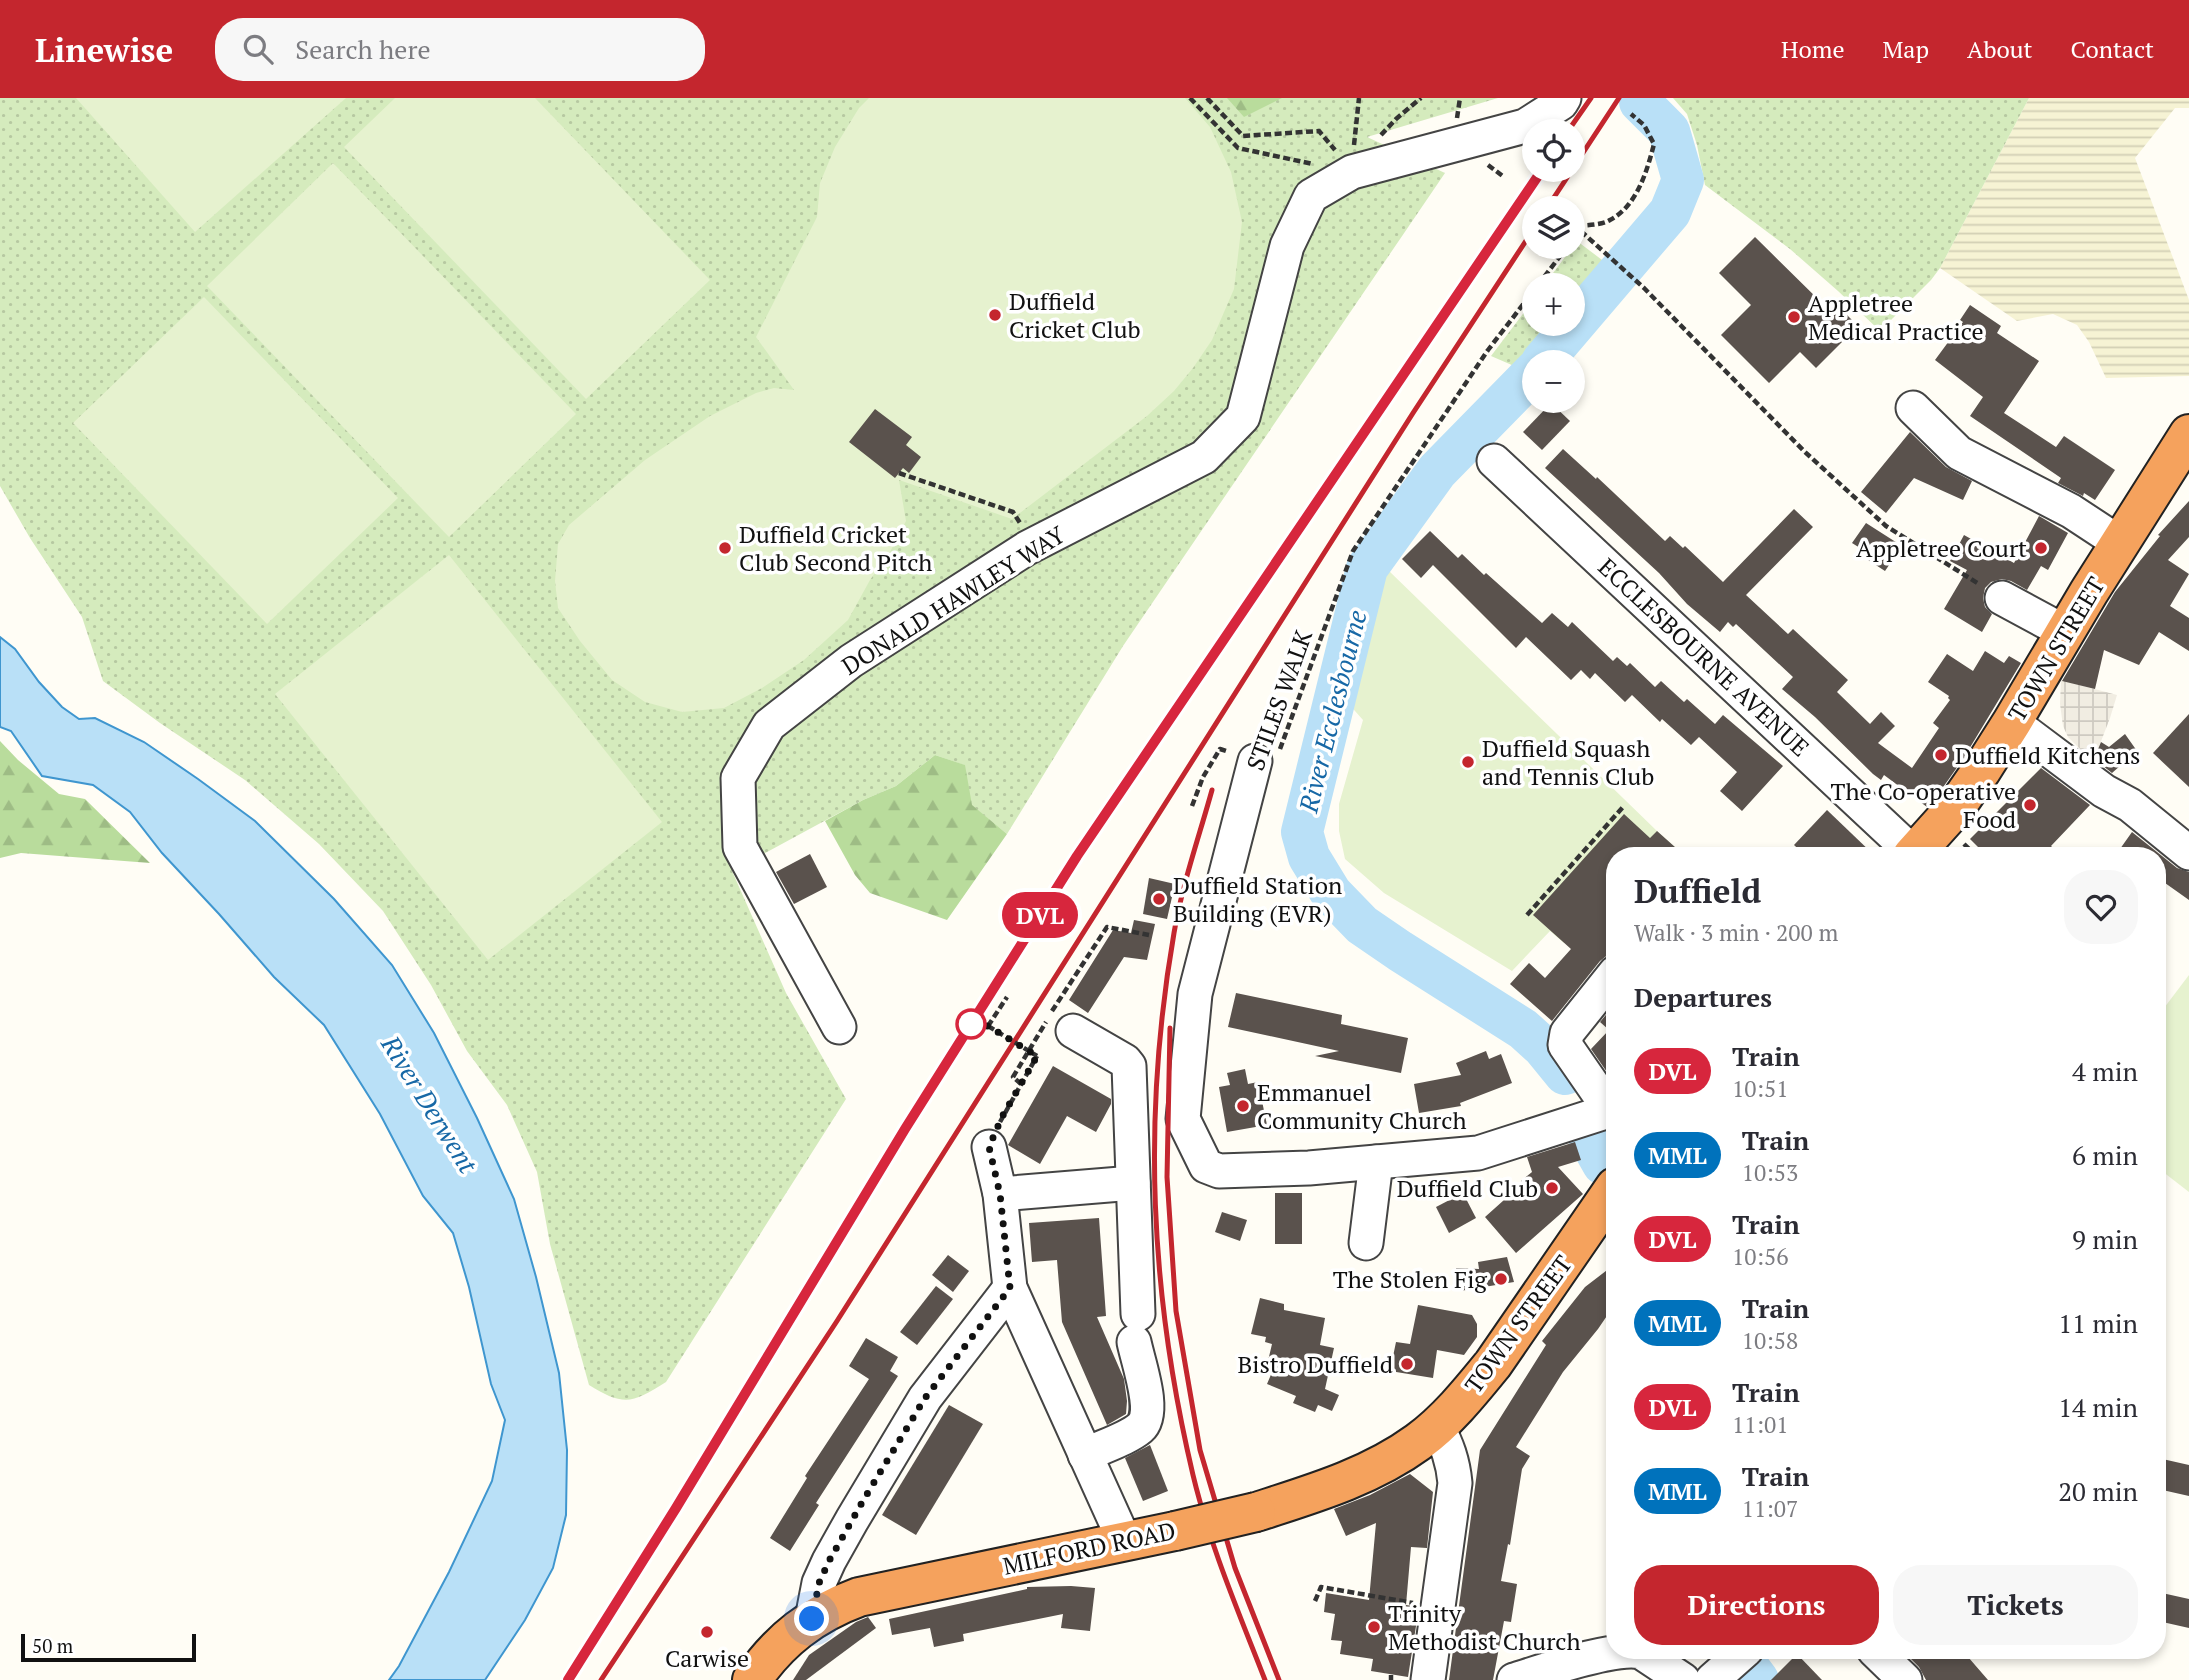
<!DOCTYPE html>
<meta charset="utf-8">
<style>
:root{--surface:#fff;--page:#f7f7f7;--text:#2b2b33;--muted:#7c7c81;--accent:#c4262e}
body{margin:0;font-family:"PT Serif",serif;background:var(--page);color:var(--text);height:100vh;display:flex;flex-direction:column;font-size:26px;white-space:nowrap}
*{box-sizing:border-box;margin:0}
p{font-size:23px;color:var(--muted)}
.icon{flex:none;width:38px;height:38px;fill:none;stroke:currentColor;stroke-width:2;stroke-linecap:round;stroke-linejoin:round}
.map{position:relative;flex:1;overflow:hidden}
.panel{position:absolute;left:1606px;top:749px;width:560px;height:812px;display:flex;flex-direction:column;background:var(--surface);border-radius:28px;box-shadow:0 4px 10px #0003}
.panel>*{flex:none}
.badge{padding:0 14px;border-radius:23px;font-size:24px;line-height:46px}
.controls{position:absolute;left:1522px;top:21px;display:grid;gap:14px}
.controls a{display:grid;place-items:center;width:63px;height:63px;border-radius:50%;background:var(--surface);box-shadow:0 4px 10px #0003;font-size:35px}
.scale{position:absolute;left:21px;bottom:18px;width:175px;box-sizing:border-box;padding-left:7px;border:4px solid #111;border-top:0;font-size:19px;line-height:24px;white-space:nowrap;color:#111;-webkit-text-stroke:5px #fff;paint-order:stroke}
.you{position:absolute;width:35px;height:35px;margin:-18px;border:5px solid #fff;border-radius:50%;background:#1a73e8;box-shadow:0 0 0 10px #1a73e833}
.map>.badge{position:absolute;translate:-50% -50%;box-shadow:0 0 0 4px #fff}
h2{padding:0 28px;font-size:26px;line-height:63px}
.round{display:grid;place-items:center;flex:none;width:74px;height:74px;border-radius:28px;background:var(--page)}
.summary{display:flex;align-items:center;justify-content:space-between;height:119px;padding:0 28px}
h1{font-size:33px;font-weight:700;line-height:52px}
.cta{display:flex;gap:14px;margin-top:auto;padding:14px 28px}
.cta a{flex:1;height:80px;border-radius:28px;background:var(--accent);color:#fff;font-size:28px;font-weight:700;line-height:80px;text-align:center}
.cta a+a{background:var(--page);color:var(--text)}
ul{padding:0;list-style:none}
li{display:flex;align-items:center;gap:21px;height:84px;padding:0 28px}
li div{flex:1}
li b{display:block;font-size:26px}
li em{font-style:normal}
li .badge{min-width:77px;font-weight:700;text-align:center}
header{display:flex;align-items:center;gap:42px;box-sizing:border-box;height:98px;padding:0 35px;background:var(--accent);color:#fff}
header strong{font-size:33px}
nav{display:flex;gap:38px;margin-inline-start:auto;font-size:24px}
.search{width:490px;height:63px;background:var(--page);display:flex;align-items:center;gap:18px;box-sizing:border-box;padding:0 24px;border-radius:28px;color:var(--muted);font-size:26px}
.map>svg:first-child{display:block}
</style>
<header>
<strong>Linewise</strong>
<div class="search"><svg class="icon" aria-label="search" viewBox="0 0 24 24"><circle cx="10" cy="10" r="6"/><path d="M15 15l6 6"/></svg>Search here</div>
<nav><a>Home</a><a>Map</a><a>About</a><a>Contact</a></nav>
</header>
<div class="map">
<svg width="2189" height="1582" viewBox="0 0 2189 1582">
<defs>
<pattern id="farmland-rules" width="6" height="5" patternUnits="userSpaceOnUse" patternTransform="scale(1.75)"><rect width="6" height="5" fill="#f6f3d4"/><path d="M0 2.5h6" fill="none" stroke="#d2cfb5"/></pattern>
<pattern id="grass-dots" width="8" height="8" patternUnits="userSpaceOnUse" patternTransform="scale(1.75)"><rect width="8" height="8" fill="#d5ebbd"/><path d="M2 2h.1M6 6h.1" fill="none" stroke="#b6c8a1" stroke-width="1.8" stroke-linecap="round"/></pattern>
<pattern id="forest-firs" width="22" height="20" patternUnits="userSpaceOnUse" patternTransform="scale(1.75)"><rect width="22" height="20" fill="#b9dc9c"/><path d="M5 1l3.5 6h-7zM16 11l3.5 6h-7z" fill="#9ebc85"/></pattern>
<pattern id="plaza-grid" width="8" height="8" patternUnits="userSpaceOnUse" patternTransform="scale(1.75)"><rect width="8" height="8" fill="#f1ede2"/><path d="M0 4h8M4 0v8" fill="none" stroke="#cecac1"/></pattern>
</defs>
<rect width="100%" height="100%" fill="#fffdf5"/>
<path fill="url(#farmland-rules)" d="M2029 0H2189V10H2175L2135 60 2189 202V278L2106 280 2089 244 2077 227 2053 216 2017 223 1940 170Z"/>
<g fill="url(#grass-dots)">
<path d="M0 0H1498L1367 39 1445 75 1123 548 1007 736 971 707 964 667 935 657 896 688 863 702 732 773 786 895 846 1001 666 1284C633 1305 624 1309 589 1287L550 1146 537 1074 507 1007 467 953 431 887 383 813 319 746 245 682 160 625 103 583 82 519 30 440 0 388Z"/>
<path d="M1673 0H2029L1940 170 1931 182 1880 233 1838 193 1790 151 1705 87 1697 47 1687 16Z"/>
<path d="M1577 143 1610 168 1573 212V187H1544Z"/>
<path d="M1535 200V226H1562L1521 271 1491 258Z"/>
</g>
<g fill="url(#forest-firs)">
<path d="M1227 0H1282L1244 19Z"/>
<path d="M0 643 18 662 59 696 85 701 150 765 21 755 0 760Z"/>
<path d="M935 657 965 667 972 707 1007 736 947 822 870 795 855 777 825 723 863 702 896 688Z"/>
</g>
<g fill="#e6f2cf">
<path d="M76 0H346L195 134Z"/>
<path d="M395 0H535L710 182 586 301 344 49Z"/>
<path d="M869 0H1185L1210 29 1231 74 1242 124 1234 191 1212 242 1193 270 1174 293 1147 318 1012 421 899 382 906 423 890 454 870 482 848 522 804 562 762 590 724 610 682 614 645 604 612 582 580 543 558 510 555 483 558 446 569 427 645 362 710 318 756 295 774 290 794 292 756 239 817 119 820 85 835 49 859 10Z"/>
<path d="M333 65 576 316 449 439 207 188Z"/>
<path d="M204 199 398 400 267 526 73 325Z"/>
<path d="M449 457 662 724 488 862 275 596Z"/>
<path d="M1388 472 1657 733 1685 758H1615V815L1602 803 1564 845 1550 833 1512 873 1384 795 1345 761 1339 733V706L1363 622 1347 604Z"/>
<path d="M2189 877V1094L2158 1070V918Z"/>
</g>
<path fill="url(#plaza-grid)" d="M2061 582 2117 597 2110 620 2093 664 2068 639 2063 628 2060 606Z"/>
<path fill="#b9e0f7" stroke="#3f96cf" stroke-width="2" d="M0 539 15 551 39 584 62 609 79 621 95 620 144 644 198 681 255 723 334 801 392 867 434 935 477 1020 514 1101 536 1179 559 1275 567 1352 566 1417 553 1470 525 1522 485 1582H389L399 1568 449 1474 492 1383 505 1322 491 1286 469 1189 453 1135 423 1098 380 1016 324 927 274 879 219 816 162 755 130 714 93 687 42 678 11 633 0 629Z"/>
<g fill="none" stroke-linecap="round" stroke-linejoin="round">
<g stroke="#b9e0f7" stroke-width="42">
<path d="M1542 264 1670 114 1683 82 1669 33 1640 4"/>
<path d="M1535 273 1437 373 1367 470 1302 734 1309 759 1331 795 1362 827 1400 853 1523 931 1543 949 1565 976"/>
<path d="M1590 1043 1603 1066"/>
<path d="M1749 1570 1758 1582"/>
</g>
</g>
<g fill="#5a524d">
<path d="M1755 139 1827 210 1833 203 1858 228 1816 270 1800 254 1769 285 1721 237 1751 207 1719 175Z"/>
<path d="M1970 207 2001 228 1997 235 2039 263 2004 315 2056 349 2064 338 2115 372 2095 402 2084 395 2083 398 2058 385 2061 380 1970 318 1983 299 1935 262 1963 224 1960 222Z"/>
<path d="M1551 305 1570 323 1542 352 1523 334Z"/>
<path d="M875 311 912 339 906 347 921 359 909 375 903 370 895 380 849 344Z"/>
<path d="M1910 334 1946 369 1972 383 1963 402 1914 380 1886 415 1861 394Z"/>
<path d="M1563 351 1596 381 1597 379 1665 443 1670 438 1683 450 1685 448 1723 484 1794 411 1813 429 1746 497 1788 536 1793 531 1848 582 1837 594 1870 626 1881 614 1895 628 1878 645 1912 670 1939 630 1933 625 1950 602 1948 600 1949 598 1928 584 1947 556 1973 573 1985 553 2004 565 2009 558 2021 565 1963 661 1939 695 1927 709 1884 677 1881 682 1873 676 1815 619 1782 591 1793 579 1736 526 1733 529 1728 524 1720 534 1687 506 1659 475 1545 370Z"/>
<path d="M2189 403V439L2168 462 2189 476 2170 508 2189 520V553L2159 534 2139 567 2104 552 2095 591 2062 583 2115 494 2160 438 2158 437Z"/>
<path d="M2039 418 2068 435 2048 472 2041 468 2027 492 2011 483 2002 481 1991 484 1985 490 1983 500 1985 509 1992 516 1982 534 1944 511 1967 472 1950 463 1964 437 2014 465Z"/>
<path d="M1866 425 1902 448 1885 473 1865 460 1868 455 1852 445Z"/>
<path d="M1430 433 1458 460 1462 456 1484 477 1486 475 1542 525 1552 515 1568 529 1572 524 1613 563 1617 559 1627 568 1630 565 1655 589 1661 583 1684 604 1687 601 1715 626 1723 617 1783 668 1742 713 1720 693 1737 674 1699 639 1691 647 1662 621 1660 624 1632 597 1625 604 1595 575 1590 581 1581 572 1571 582 1526 539 1516 550 1433 467 1421 480 1402 461Z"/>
<path d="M2189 616V689L2153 655Z"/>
<path d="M2125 636 2137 653 2112 675 2094 661 2101 644 2109 649Z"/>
<path d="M2041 670 2090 707 2051 748 2061 758H1987L1970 741Z"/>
<path d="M1827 712 1875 758H1806L1794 747Z"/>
<path d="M1624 716 1650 740 1657 733 1685 758H1615V851L1600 863 1552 923 1510 886 1529 865 1545 880 1571 851 1533 817Z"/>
<path d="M2132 734 2177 770 2189 774V802L2158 780V758H2115Z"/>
<path d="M810 756 827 789 794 806 776 774Z"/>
<path d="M1149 780 1175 786 1167 821 1143 816Z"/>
<path d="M1134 822 1155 826 1147 862 1124 859 1088 915 1069 902 1113 832 1131 835Z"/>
<path d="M1236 895 1342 917 1341 926 1408 940 1401 975 1315 958 1339 953 1228 929Z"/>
<path d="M1615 906V970L1609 977 1591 951 1609 932 1600 924Z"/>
<path d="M1486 953 1489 961 1501 956 1512 985 1460 1005 1461 1008 1419 1015 1414 986 1461 977 1456 965Z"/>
<path d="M1053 968 1111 1001V1006L1096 1034 1067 1018 1040 1066 1008 1047Z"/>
<path d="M1245 971 1248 986 1258 984 1267 1027 1227 1034 1219 989 1230 987 1227 975Z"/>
<path d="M1575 1044 1581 1062 1558 1069 1583 1096 1516 1155 1485 1119 1523 1085 1521 1083 1532 1074 1527 1059Z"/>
<rect x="1275" y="1095" width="27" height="51"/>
<path d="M1463 1095 1476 1120 1449 1135 1436 1109Z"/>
<path d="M1222 1114 1247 1122 1240 1143 1215 1134Z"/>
<path d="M1099 1120 1106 1218 1097 1219 1124 1281 1127 1303 1126 1316 1107 1327 1062 1224 1057 1162 1032 1164 1029 1125Z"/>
<path d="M948 1157 969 1173 953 1194 932 1177Z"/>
<path d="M1507 1159 1514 1184 1460 1193 1456 1170 1479 1171 1478 1164Z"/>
<path d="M1615 1166V1206L1598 1231 1563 1274 1516 1349 1530 1358 1522 1371 1510 1447 1508 1446 1501 1483 1517 1486 1511 1524 1504 1523 1493 1582H1449L1480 1352 1546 1247 1542 1243 1585 1189Z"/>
<path d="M936 1188 953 1201 917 1247 900 1234Z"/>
<path d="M1260 1200 1284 1206V1212L1325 1220 1320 1247 1334 1250 1325 1291 1339 1297 1332 1313 1318 1307 1315 1314 1293 1305 1296 1298 1267 1286 1276 1265 1268 1263 1272 1246 1265 1244 1266 1239 1251 1236Z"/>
<path d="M1418 1207 1472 1217 1477 1226V1239L1464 1257 1437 1252 1433 1280 1390 1273 1396 1244 1410 1246Z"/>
<path d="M866 1240 898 1259 890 1273 898 1278 816 1405 819 1407 790 1453 770 1440 807 1380 805 1378 869 1281 849 1268Z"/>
<path d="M949 1307 983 1326 916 1437 882 1417Z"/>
<path d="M1150 1347 1168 1393 1143 1403 1125 1360Z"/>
<path d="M2158 1360 2189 1367V1398L2158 1391Z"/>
<path d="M1410 1376 1433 1394 1427 1450 1411 1449 1406 1507 1419 1509 1408 1579 1371 1573 1373 1561 1340 1556 1342 1543 1331 1542 1335 1516 1324 1514 1326 1495 1369 1502 1376 1425 1346 1438 1334 1411 1370 1397Z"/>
<path d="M1071 1488 1095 1490 1090 1533 1061 1530 1063 1516 963 1536 964 1543 934 1549 930 1530 892 1537 889 1521 1027 1491V1489Z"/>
<path d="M2162 1495 2189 1501V1530L2158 1523V1511Z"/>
<path d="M868 1519 876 1530 806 1582H793L809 1557 856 1524Z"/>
<path d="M1921 1552H1962L1988 1582H1926L1919 1569 1911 1561Z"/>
<path d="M1797 1556 1822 1582H1771Z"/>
</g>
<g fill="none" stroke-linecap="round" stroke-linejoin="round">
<g stroke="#444" stroke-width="37">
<g id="minor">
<path d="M1913 310 1959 355 2071 413 2106 436 2122 442"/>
<path d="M1494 363 1914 756"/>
<path d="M2002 500 2065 534"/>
<path d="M2012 624 2104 693 2130 707 2189 755"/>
<path d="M1255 663 1195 896 1183 1021 1206 1068 1219 1073 1309 1070 1478 1055 1615 1011"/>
<path d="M839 929 740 749 738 680 769 627 851 563 1027 450 1204 359 1243 319 1287 148 1311 98 1352 74 1525 28 1561 5 1564 0"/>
<path d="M1073 933 1125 963 1129 968 1138 1216"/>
<path d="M1610 1012 1565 947 1567 935 1615 875"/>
<path d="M989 1049 1000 1096 1010 1190 1124 1442"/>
<path d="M1000 1096 1133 1085"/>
<path d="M1366 1145 1376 1064"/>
<path d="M1085 1357C1101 1349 1127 1341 1140 1330 1157 1315 1138 1264 1134 1244"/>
<path d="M812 1521 819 1485 829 1463 852 1422 925 1300 1010 1190"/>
<path d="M1874 1552 1905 1582"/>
<path d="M1428 1582 1455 1385C1453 1363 1447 1347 1437 1328"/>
<path d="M1514 1582C1543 1573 1615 1548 1641 1554L1683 1582"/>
<path d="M1712 1582 1746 1552"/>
</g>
</g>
<g stroke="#222" stroke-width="42">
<g id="highway">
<path d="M1912 758 1956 709 1981 673 2012 624 2089 494 2189 336"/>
<path d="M1256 1414C1312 1396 1370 1379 1418 1344 1447 1323 1471 1293 1493 1266L1615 1089"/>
<path d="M752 1582C779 1542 813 1516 859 1499L1175 1433"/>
</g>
</g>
<g stroke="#333" stroke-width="4.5" stroke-dasharray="7 3.5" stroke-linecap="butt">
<path d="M1190 0 1238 50 1313 66"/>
<path d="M1207 0 1243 38 1319 33 1335 52"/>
<path d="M1457 20 1460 0"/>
<path d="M1381 37 1396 21 1421 0"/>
<path d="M1354 47 1359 0"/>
<path d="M1488 67 1504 79"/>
<path d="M1573 126 1644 190 1805 354 1886 428 1979 486"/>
<path d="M1577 128C1587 127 1602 127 1610 122 1637 108 1647 73 1654 46L1644 27 1631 16"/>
<path d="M1538 187 1567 149"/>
<path d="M899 375 1013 414 1020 425"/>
<path d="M1280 651 1353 453 1488 252 1535 191"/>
<path d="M1192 708 1203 679 1220 651 1229 654"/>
<path d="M1964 746 1976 758"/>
<path d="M1527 817 1623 709"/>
<path d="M1052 913 1107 829 1149 837"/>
<path d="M988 928 1007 899"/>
<path d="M1021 986 1013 979 1046 924"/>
<path d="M1000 1024 1037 958"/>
<path d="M1315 1503 1321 1489 1413 1505"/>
<path d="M1391 1582V1577"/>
</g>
<use href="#minor" stroke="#fff" stroke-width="33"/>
<use href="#highway" stroke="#f5a25d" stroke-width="38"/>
<g stroke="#c4262e" stroke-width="5">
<path d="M1568 33 1591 0"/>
<path d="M1573 70 1619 0"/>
<path d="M1547 110 1572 72"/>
<path d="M1212 692C1199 739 1182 787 1174 835 1142 1019 1150 1195 1193 1377 1210 1448 1239 1515 1265 1582"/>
<path d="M1170 930 1167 1079 1176 1213 1200 1352 1235 1470 1279 1582"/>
<path d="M568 1582 676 1410 905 1031 1077 758 1542 72"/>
<path d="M601 1582 837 1223 1413 315 1535 129"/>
</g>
<g stroke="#222" stroke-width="42" stroke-linecap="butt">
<path id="highway-bridge" d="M1175 1433 1256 1414"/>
</g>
<path stroke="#333" stroke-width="4.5" stroke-dasharray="7 3.5" stroke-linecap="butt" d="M988 928 1037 958"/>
<use href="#highway-bridge" stroke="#f5a25d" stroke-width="38"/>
</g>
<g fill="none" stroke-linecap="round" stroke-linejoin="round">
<g stroke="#fff" stroke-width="16">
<path id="line" d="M568 1582 676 1410 905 1031 1077 758 1542 72"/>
</g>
<use href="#line" stroke="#d7263d" stroke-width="10"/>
<path stroke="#111" stroke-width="7" stroke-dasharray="0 12.6" d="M812 1521 819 1485 829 1463 864 1401 925 1300 1010 1190 1000 1096 989 1049 1002 1019 1037 958 988 928 971 926"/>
</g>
<g fill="#c4262e" stroke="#fff" stroke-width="2.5">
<circle cx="995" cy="217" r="7"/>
<circle cx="1794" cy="219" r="7"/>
<circle cx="725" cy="450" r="7"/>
<circle cx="2041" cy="450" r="7"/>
<circle cx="1941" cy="657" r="7"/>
<circle cx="1468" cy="664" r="7"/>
<circle cx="2030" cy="707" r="7"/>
<circle cx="1159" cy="801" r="7"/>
<circle cx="1243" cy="1008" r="7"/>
<circle cx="1552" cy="1090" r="7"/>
<circle cx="1501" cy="1181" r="7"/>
<circle cx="1407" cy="1266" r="7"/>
<circle cx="1374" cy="1529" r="7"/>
<circle cx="707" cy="1534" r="7"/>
</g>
<circle fill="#fff" stroke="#d7263d" stroke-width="3.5" cx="971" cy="926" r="14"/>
<g text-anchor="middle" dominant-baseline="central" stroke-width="7" stroke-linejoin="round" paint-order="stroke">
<g font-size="24" fill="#111" stroke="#fff" text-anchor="start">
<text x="1009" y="203">Duffield<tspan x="1009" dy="28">Cricket Club</tspan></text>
<text x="1808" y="205">Appletree<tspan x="1808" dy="28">Medical Practice</tspan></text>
<text x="739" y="436">Duffield Cricket<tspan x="739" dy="28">Club Second Pitch</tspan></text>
<text x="2027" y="450" text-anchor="end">Appletree Court</text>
<text x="1482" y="650">Duffield Squash<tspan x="1482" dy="28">and Tennis Club</tspan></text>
<text x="1955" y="657">Duffield Kitchens</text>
<text x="2016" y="693" text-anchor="end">The Co-operative<tspan x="2016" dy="28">Food</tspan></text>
<text x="1173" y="787">Duffield Station<tspan x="1173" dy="28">Building (EVR)</tspan></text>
<text x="1257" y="994">Emmanuel<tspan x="1257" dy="28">Community Church</tspan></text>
<text x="1538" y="1090" text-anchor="end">Duffield Club</text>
<text x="1487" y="1181" text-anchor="end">The Stolen Fig</text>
<text x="1393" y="1266" text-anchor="end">Bistro Duffield</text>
<text x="1388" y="1515">Trinity<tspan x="1388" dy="28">Methodist Church</tspan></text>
<text x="707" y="1560" text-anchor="middle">Carwise</text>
</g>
<g font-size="24" fill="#111" stroke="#fff">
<text transform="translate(953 502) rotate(-32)">DONALD HAWLEY WAY</text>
<text transform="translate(2056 551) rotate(-59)">TOWN STREET</text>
<text transform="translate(1704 559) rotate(43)">ECCLESBOURNE AVENUE</text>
<text transform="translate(1279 602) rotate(-70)">STILES WALK</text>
<text transform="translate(1518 1226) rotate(-54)">TOWN STREET</text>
<text transform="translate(1089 1450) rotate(-12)">MILFORD ROAD</text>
</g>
<g font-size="26" font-style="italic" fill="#1768a6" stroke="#fff">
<text transform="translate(1332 613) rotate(-76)">River Ecclesbourne</text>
<text transform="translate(430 1006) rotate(58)">River Derwent</text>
</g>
</g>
</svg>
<div class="controls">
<a><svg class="icon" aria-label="locate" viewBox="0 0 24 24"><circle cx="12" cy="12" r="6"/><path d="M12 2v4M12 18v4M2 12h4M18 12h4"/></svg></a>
<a><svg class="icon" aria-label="layers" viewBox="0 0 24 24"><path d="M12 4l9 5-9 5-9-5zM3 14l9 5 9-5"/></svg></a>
<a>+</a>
<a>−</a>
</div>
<div class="scale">50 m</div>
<div class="you" style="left:812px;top:1521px"></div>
<b class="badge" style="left:1040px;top:817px;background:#d7263d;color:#fff">DVL</b>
<section class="panel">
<div class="summary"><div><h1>Duffield</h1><p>Walk · 3 min · 200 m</p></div><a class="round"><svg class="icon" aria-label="heart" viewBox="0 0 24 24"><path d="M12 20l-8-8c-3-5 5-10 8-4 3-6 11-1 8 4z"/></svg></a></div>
<h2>Departures</h2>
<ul>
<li><span class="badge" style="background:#d7263d;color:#fff">DVL</span><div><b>Train</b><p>10:51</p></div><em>4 min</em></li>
<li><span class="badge" style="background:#0072bc;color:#fff">MML</span><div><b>Train</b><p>10:53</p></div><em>6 min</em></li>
<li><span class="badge" style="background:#d7263d;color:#fff">DVL</span><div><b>Train</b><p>10:56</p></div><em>9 min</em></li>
<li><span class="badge" style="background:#0072bc;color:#fff">MML</span><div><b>Train</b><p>10:58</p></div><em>11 min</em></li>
<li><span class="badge" style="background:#d7263d;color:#fff">DVL</span><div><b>Train</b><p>11:01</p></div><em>14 min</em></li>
<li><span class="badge" style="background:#0072bc;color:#fff">MML</span><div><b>Train</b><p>11:07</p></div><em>20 min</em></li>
</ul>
<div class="cta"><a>Directions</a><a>Tickets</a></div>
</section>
</div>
